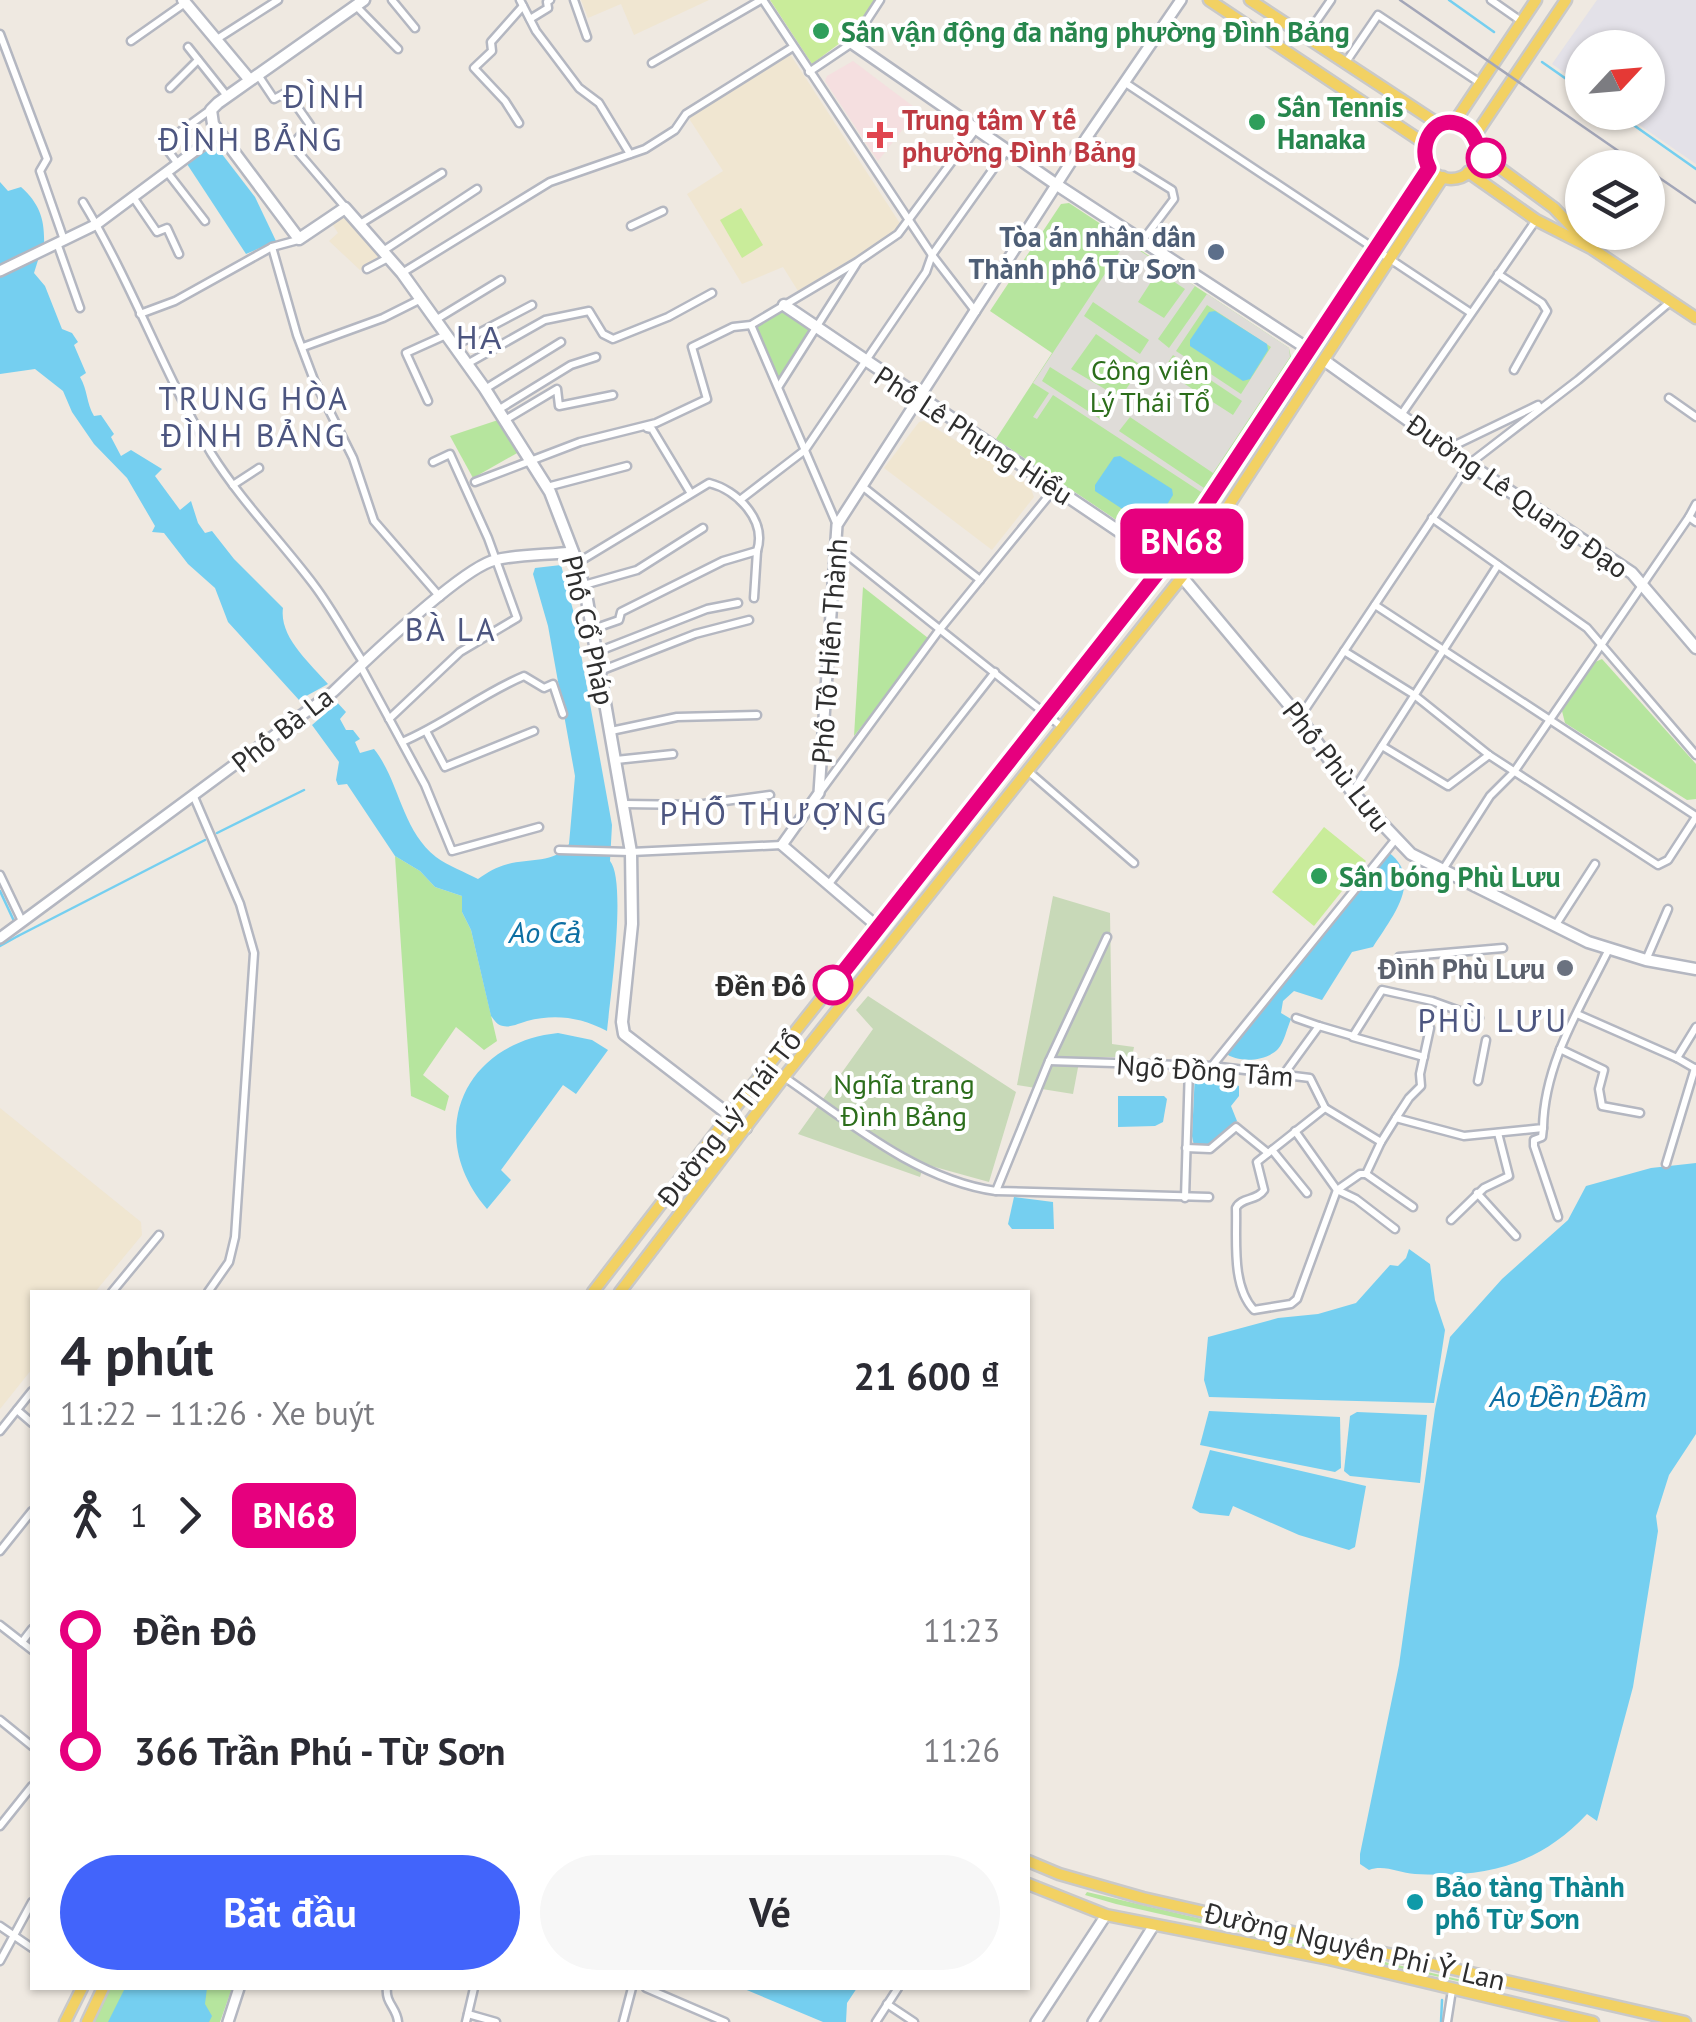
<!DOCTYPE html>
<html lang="vi">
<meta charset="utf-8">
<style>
:root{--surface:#fff;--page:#f7f7f7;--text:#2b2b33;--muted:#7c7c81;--accent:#4264fb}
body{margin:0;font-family:"PT Sans",sans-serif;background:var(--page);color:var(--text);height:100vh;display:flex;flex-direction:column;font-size:38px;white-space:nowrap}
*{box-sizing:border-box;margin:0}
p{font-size:32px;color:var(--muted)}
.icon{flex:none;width:55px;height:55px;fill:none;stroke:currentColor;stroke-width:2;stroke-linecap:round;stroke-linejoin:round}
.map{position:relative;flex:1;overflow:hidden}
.details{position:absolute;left:30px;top:1290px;width:1000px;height:700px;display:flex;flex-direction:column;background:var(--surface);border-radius:0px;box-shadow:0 2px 8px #0004}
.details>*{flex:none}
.badge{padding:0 20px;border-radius:15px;font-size:35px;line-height:65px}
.needle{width:65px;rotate:64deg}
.buttons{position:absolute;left:1565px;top:30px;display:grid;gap:20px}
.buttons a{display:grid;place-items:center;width:100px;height:100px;border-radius:50%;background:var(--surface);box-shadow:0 2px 8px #0004;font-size:50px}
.map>.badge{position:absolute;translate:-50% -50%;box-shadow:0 0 0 5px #fff}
.legs{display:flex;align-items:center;gap:15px;height:110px;padding:0 30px;font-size:32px}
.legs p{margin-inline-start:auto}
.summary{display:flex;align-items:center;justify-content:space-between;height:170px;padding:0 30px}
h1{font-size:55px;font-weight:800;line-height:75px}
.cta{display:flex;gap:20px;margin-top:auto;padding:20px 30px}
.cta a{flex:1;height:115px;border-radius:60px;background:var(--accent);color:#fff;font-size:40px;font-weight:800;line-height:115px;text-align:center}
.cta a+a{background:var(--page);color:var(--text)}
ul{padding:0 30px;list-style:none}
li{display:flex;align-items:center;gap:35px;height:120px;font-size:38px}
li i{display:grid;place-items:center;width:15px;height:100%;margin:0 12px;background:currentColor}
li i::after{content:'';width:25px;height:25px;margin:-12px;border:8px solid;border-radius:50%;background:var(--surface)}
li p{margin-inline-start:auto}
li:first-child i{background:linear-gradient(#0000 50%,currentColor 0)}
li:last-child i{background:linear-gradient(currentColor 50%,#0000 0)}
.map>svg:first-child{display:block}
</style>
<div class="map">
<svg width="1696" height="2022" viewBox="0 0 1696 2022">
<rect width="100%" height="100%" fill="#efe9e1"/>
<path fill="#e3e1e8" d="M1597 0H1696V164L1622 113 1648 112V48H1582V85L1552 64Z"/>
<g fill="#f0e6d1">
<path d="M581 0H709L634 35 621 4 588 18Z"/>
<path d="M790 54 903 228 798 291 783 267 742 284 687 194 723 171 688 117Z"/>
<path d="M345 211 387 258 360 270 329 241 338 233 331 222Z"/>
<path d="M924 421 1030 486 1034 497 992 550 884 468 919 422Z"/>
<path d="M0 1108 141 1222 142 1235 95 1292H32V1369L0 1409Z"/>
</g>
<path fill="#f5dfe0" d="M853 61 918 110 878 161 825 81 827 76Z"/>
<g fill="#b6e59e">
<path d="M1069 203 1289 348 1291 357 1165 547 1149 542 996 439 1052 353 990 311 1061 204Z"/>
<path d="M781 309 809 329 779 382 754 326Z"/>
<path d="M498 420 519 452 473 478 450 436Z"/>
<path d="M863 587 928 638 929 642 854 736Z"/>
<path d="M1602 659 1696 764V799L1687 800 1565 723 1562 711 1595 662Z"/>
<path d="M395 856 420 871 435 887 462 896V912L471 930 497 1041 484 1050 456 1027 423 1075 449 1096 445 1111 411 1096Z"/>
<path d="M1087 1892 1487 1986 1488 1988 1116 1904 1085 1895Z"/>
<path d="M109 1988H232L220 2022H93Z"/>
</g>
<g fill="#c8d9b8">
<path d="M1053 896 1110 913 1112 1044 1134 1047 1132 1057H1080L1073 1094 1017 1085Z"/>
<path d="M868 996 1016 1092 989 1182 924 1164 920 1177 798 1134 873 1029 856 1010Z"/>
</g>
<g fill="#c9ec9a">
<path d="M770 0H876L848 37 812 64Z"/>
<path d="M741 208 763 245 742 258 720 220Z"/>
<path d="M1324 827 1366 861 1314 926 1272 892Z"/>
</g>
<path fill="#dfdcd8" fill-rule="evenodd" d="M1126 242 1195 286 1158 339 1169 348 1207 294 1289 348 1290 357 1213 473 1130 417 1119 431 1204 488 1201 492 1053 395 1037 419 1033 417 1049 393 1033 383ZM1158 271 1185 289 1164 318 1138 302ZM1093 302 1149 340 1140 354 1084 316ZM1207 305 1271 347 1241 394 1176 351ZM1096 334 1142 366 1120 398 1071 369ZM1173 355 1242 401 1233 415 1163 370ZM1050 367 1109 404 1100 419 1042 381Z"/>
<g fill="#75cff0">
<path d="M215 145 255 197 276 241 246 254 187 164Z"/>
<path d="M0 182 8 191 21 187C41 205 45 221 44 247L0 267Z"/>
<path d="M39 257 34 273 45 286 62 329 72 333 78 342 74 345 86 373 80 377C88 391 86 402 94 416L101 415 114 434 111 437 121 456 131 450 162 469 155 476 180 510 191 501 198 523 205 533 212 531 234 559 283 608C279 637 310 663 328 684L299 700 228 622 215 588 188 564 164 533 152 532 155 526 127 478 94 444 72 412 63 391 35 369 0 374V275Z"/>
<path d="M1215 311 1267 344 1268 350 1250 379 1243 381 1190 346V340L1209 312Z"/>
<path d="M1120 456 1172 489 1173 495 1155 524 1148 526 1095 491V485L1114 457Z"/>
<path d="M561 565 573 610 612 825 610 861C627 881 610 1000 607 1031 580 1017 555 1014 527 1021 520 1023 510 1028 503 1026 497 1025 495 1021 491 1016L471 930 462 912V896L435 887 420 871 395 856 347 784 338 785 336 780 339 762 312 725 326 713 323 704 334 699 346 712 340 719 346 730H353L360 739 355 742 360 753 374 749C400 782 401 829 436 857 448 866 465 872 478 879 488 872 496 867 508 864 529 858 555 864 569 844L575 776 548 626 533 574 535 568Z"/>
<path d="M1388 852C1425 879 1391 918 1373 947L1352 952 1322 1000 1294 991 1283 1001 1281 1013 1291 1019C1287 1028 1284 1043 1278 1049 1265 1062 1238 1063 1225 1053Z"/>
<path d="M558 1033 592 1040 608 1050 576 1094 563 1085 501 1170 511 1180 487 1209C424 1136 462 1043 558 1033Z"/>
<path d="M1195 1073 1216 1076 1239 1086V1096L1231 1106 1237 1121 1205 1149 1194 1146 1192 1136Z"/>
<path d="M1118 1096H1164L1167 1099 1163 1122 1155 1126 1118 1127Z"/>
<path d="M1696 1163V1434L1669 1475 1656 1516 1658 1531 1633 1687 1597 1821 1587 1814C1538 1866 1485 1878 1415 1874 1399 1873 1384 1864 1369 1870L1360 1864V1854L1399 1665 1435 1409 1450 1337 1502 1279 1568 1220 1586 1186 1651 1168Z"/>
<path d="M1014 1197 1053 1202 1054 1229H1012L1008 1224Z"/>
<path d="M1409 1249 1430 1264 1435 1300 1445 1330 1434 1403 1209 1397 1204 1380 1208 1337 1278 1318 1318 1314 1356 1303 1390 1265 1398 1266 1406 1258Z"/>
<path d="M1209 1411 1340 1417 1341 1468 1335 1472 1200 1445Z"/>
<path d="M1357 1412 1427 1415 1420 1483 1350 1476 1344 1471 1350 1416Z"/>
<path d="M1210 1450 1366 1486 1355 1547 1349 1550 1299 1535 1233 1506 1229 1516 1200 1513 1192 1508Z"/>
<path d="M125 1988H207L205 2004 212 2016 209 2022H108Z"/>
<path d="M742 1988H857L847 2003 846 2022H823Z"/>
</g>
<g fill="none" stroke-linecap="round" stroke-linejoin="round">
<g stroke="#75cff0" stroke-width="2.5">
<path d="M1449 0 1494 32"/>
<path d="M1542 62 1582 90"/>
<path d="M1615 112 1696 169"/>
<path d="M217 833 304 790"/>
<path d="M0 891 14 921"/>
<path d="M18 936 205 840"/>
<path d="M0 946 18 936"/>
<path d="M1441 2022 1442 2000"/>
</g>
<g stroke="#b4b7c1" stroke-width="11">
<g id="minor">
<path d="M392 0 415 28"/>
<path d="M520 0 536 31 579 88 599 103 630 154"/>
<path d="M574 0 587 37"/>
<path d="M763 0 932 255 976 312"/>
<path d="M1491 0 1521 21"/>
<path d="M356 6 398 49"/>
<path d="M530 19 548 8 547 2 550 0"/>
<path d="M0 34 47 159 40 171 64 240"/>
<path d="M1306 36 1331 0"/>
<path d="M217 39 278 0"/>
<path d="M131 41 185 3"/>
<path d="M188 47 227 96"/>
<path d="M1346 62 1378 15 1480 83"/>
<path d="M652 63 761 0"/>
<path d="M809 72 852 43 880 0"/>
<path d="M258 75 274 99 287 92 310 125 292 145 345 207"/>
<path d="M1124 82 1471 313"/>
<path d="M170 88 198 60"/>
<path d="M519 123 505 101 474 68 492 51 491 42 523 6"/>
<path d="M1087 137 1172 190 1174 199 1143 240"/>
<path d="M178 164 166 148V142L210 110"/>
<path d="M167 172 205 221"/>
<path d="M133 197 157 232 167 228 179 254"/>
<path d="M83 202C132 283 163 372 211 453 241 501 280 540 314 585 332 609 347 637 363 662"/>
<path d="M360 224 442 173"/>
<path d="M631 226 663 211"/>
<path d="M57 243 80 308"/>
<path d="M272 247 297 335 314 380 353 458 374 521 440 597"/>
<path d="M383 251 477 189"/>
<path d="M367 269 388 258"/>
<path d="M402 273 550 182 645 149 675 130 686 114 793 47"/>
<path d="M1498 274 1542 303 1547 311 1514 370"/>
<path d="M140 314 175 301 272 247 298 240"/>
<path d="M437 319 501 280"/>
<path d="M751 325 837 525"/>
<path d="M454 346 532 305"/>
<path d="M303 347 383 318 421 299"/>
<path d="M467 364 545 320 589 311 603 334 613 339 668 317 712 293"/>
<path d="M779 386 857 263"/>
<path d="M485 389 561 342"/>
<path d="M1669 398 1696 417"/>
<path d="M428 401 406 353 446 335"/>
<path d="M498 410 571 365 596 357"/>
<path d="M1401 415 1536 220"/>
<path d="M505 420 557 389 559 406 613 395"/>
<path d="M647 428 652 429 690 492"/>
<path d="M1449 448 1538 405"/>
<path d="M475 482 580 442 656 423 707 399 692 347 733 327 751 325 857 262 898 234 976 129"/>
<path d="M233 485 259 468"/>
<path d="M862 486 980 580"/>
<path d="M547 487 627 466"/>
<path d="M740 500 805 450 926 272 932 255 1006 151"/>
<path d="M1689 517 1696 504"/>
<path d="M1432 518 1587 628 1696 755"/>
<path d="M837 547 1062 727"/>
<path d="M577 563 709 483C737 490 767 520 757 551L723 561 621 612 619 620 593 629"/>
<path d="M584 585 637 570 703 528"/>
<path d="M754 598 757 551"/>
<path d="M1375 605 1696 816"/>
<path d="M1344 651 1413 694 1489 755 1658 865 1668 860 1696 817"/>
<path d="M597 652 707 609 738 603"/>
<path d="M360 665 425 785 452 851 539 827"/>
<path d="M600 671 695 634 749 620"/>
<path d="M1300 717 1469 464 1578 380 1670 302"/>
<path d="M389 719 460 652 517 618 488 538 450 454 433 462"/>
<path d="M426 731 445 767 534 731"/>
<path d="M611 731 677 717 757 715"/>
<path d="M402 742C445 724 481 694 524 676L544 688 553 684 563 714"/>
<path d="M1382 746 1448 786 1489 755"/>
<path d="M616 760 673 754"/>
<path d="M1028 771 1134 863"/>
<path d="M1353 791 1498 565"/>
<path d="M820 792 940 629 1055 488"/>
<path d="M194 797 240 904 254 953 235 1237 229 1262 208 1292"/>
<path d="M624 804 696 805 770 795"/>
<path d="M559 850 631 852 782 845"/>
<path d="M1442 871 1490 796 1514 772 1689 517 1696 522"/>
<path d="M0 875 22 921"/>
<path d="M828 885 995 672"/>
<path d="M1555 926 1595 864"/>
<path d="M1399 957 1503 948"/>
<path d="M1646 960 1668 909"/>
<path d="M1577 1014 1677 1058 1696 1027"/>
<path d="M1296 1018 1319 1026"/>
<path d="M1353 1037 1424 1057"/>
<path d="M1560 1049 1604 1070 1599 1089 1602 1106 1640 1113"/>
<path d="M1677 1058 1696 1069"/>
<path d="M1049 1061 1212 1066 1310 1078 1325 1108 1381 1142 1396 1118 1464 1136 1543 1128C1544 1063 1581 1006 1609 949"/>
<path d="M1212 1066 1395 840"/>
<path d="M1284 1074 1319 1026 1353 1036 1382 990 1432 1001 1479 1018"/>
<path d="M784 1077C848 1121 917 1180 996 1191L1209 1197"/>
<path d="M1478 1081 1486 1040"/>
<path d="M1325 1108 1257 1162 1264 1190C1257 1201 1241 1197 1236 1208 1237 1239 1231 1286 1254 1310L1291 1304 1297 1299 1337 1190 1360 1174H1366L1381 1142"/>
<path d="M1396 1118 1409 1098 1421 1086 1420 1074 1430 1028"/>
<path d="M1543 1128 1542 1137 1534 1140V1146L1558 1217"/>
<path d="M1295 1131 1337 1190 1356 1199 1395 1229"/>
<path d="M1186 1148 1210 1149 1236 1127 1268 1153"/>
<path d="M1272 1150 1307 1193"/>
<path d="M1666 1164 1695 1068"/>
<path d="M1366 1174 1413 1207"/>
<path d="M996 1191 1049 1061 1107 937"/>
<path d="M1477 1193 1516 1236"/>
<path d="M1185 1198 1189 1067"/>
<path d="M1451 1220 1484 1188 1509 1176 1498 1133"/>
<path d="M112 1292 159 1235"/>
<path d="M17 1410 32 1423"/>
<path d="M0 1431 32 1391"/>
<path d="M0 1551 32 1511"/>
<path d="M0 1625 32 1650"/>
<path d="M22 1642 32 1629"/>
<path d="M0 1720 32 1746"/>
<path d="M0 1826 32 1786"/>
<path d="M0 1926 32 1948"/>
<path d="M0 1961 32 1902"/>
<path d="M387 1988C385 2003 397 2008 398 2022"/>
<path d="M646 1988 725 2022"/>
<path d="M887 2004 914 2022"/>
<path d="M468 2014 496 2022"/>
<path d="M466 2022 474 1988"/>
<path d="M623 2022 632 1988"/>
<path d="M876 2022 898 1988"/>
<path d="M1447 2022 1452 1990"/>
</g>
</g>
<g stroke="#b4b7c1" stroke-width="14">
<g id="tertiary">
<path d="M0 271 97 224 219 133"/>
<path d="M879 928 782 845 819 793 837 525 1087 137 1181 0"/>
<path d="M0 938 333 692C362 664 461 568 495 560 519 554 548 555 573 552"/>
<path d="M228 2022 239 1988"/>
<path d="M1036 2022 1106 1915"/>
<path d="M1093 2022 1154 1925"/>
</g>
</g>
<g stroke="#b4b7c1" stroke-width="15">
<g id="secondary">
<path d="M183 0 249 79"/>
<path d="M364 0 218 103 211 110 213 124 299 239 345 208 402 273 485 389 550 492 575 557 586 594 631 852 632 924 622 1022 624 1034 746 1128"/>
<path d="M852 43 1057 185 1308 349"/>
<path d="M784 305 1166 563"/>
<path d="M1325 361 1469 464 1632 573 1696 648"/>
<path d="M1182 577 1300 718 1352 792 1411 854 1588 942 1646 960 1696 969"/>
</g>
</g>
<g stroke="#c9c9c9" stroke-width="15">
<g id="primary">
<path d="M1209 0 1424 143"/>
<path d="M1250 0 1440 125"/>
<path d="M1454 123 1536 0"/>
<circle cx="1451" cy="151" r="28"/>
<path d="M1474 137 1566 0"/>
<path d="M1478 152 1554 208 1588 244"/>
<path d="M1468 172 1536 220 1591 248 1696 318"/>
<path d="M593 1292 741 1100 1166 563 1429 168"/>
<path d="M620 1292 784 1077 1182 577 1443 177"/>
<path d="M1028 1861 1059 1874 1143 1898 1685 2022"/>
<path d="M1028 1884 1106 1915 1329 1959 1593 2022"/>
<path d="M65 2022 82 1988"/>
<path d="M87 2022 103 1988"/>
</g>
</g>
<use href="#minor" stroke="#fff" stroke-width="6"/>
<use href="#tertiary" stroke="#fff" stroke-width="9"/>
<use href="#secondary" stroke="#fff" stroke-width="10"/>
<use href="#primary" stroke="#f2d163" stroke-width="10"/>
<g stroke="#a3a6b8" stroke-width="2.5">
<path d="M1400 0 1643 168"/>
<path d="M1648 170 1696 203"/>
</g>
</g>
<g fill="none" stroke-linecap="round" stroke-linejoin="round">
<g stroke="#fff" stroke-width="22">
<path id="line-1" d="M833 985 1181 543 1429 168C1416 145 1435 111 1463 126 1478 134 1475 149 1486 158"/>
</g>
<use href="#line-1" stroke="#e6007e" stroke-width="15"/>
</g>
<g fill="#2e9e5b" stroke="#fff" stroke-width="4">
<circle cx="821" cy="31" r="10"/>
<circle cx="1257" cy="122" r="10"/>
<circle cx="1319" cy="876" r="10"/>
</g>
<path fill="#e0444e" stroke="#fff" stroke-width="4" d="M875 120h10v10h10v10h-10v10h-10v-10h-10v-10h10z"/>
<g fill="#fff" stroke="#e6007e" stroke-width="5">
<circle cx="1486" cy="158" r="18"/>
<circle cx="833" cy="985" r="18"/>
</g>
<circle fill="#5c6f8a" stroke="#fff" stroke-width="4" cx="1216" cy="252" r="10"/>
<circle fill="#6b7280" stroke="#fff" stroke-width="4" cx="1565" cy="968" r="10"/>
<circle fill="#0f9aa8" stroke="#fff" stroke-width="4" cx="1415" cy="1902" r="10"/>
<g text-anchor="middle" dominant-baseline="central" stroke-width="8" stroke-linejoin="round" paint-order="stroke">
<g font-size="28" font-weight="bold" fill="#27864d" stroke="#fff" text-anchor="start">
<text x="841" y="31">Sân vận động đa năng phường Đình Bảng</text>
<text x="1277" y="106">Sân Tennis<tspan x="1277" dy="32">Hanaka</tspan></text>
<text x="1339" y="876">Sân bóng Phù Lưu</text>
</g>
<g font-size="28" font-weight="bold" fill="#be3a42" stroke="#fff" text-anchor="start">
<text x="902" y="119">Trung tâm Y tế<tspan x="902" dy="32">phường Đình Bảng</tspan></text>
</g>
<g font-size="28" font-weight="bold" fill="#4e5e75" stroke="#fff" text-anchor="end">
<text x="1196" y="236">Tòa án nhân dân<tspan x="1196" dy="32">Thành phố Từ Sơn</tspan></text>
</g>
<g font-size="28" fill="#2c6e1b" stroke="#fff">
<text x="1150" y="369">Công viên<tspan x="1150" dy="32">Lý Thái Tổ</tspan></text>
<text x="904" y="1083">Nghĩa trang<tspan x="904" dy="32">Đình Bảng</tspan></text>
</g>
<g font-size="28" fill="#2e2e2e" stroke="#fff">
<text transform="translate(974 435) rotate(33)">Phố Lê Phụng Hiểu</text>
<text transform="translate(1518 496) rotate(35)">Đường Lê Quang Đạo</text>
<text transform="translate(589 630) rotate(77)">Phố Cổ Pháp</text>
<text transform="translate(829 651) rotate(-86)">Phố Tô Hiến Thành</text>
<text transform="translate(282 729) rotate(-38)">Phố Bà La</text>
<text transform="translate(1337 766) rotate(52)">Phố Phù Lưu</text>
<text transform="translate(1205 1070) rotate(4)">Ngõ Đồng Tâm</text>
<text transform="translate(729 1118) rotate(-52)">Đường Lý Thái Tổ</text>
<text transform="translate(1355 1946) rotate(13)">Đường Nguyên Phi Ỷ Lan</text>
</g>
<g font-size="28" font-weight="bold" fill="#5b616d" stroke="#fff" text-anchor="end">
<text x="1545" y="968">Đình Phù Lưu</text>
</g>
<g font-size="28" font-weight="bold" fill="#2e2e2e" stroke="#fff" text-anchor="end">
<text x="806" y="985">Đền Đô</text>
</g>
<g font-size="28" font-weight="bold" fill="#0d838f" stroke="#fff" text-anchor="start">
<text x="1435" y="1886">Bảo tàng Thành<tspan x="1435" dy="32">phố Từ Sơn</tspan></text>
</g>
<g font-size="30" font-style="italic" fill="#0d6fa3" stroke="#fff">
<text x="545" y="931">Ao Cả</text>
<text x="1568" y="1395">Ao Đền Đầm</text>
</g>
<g font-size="32" letter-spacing="2.5" fill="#4d5680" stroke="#fff">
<text x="325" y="96">ĐÌNH</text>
<text x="251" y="139">ĐÌNH BẢNG</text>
<text x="480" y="337">HẠ</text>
<text x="254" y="398">TRUNG HÒA<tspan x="254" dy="37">ĐÌNH BẢNG</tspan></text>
<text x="451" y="629">BÀ LA</text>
<text x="774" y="813">PHỐ THƯỢNG</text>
<text x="1493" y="1020">PHÙ LƯU</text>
</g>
</g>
</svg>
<div class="buttons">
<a><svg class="needle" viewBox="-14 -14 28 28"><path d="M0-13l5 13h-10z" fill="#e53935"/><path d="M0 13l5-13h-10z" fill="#7c7c81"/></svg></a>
<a><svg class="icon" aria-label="layers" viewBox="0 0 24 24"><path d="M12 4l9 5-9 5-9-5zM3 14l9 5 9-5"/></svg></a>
</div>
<b class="badge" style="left:1182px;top:541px;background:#e6007e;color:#fff">BN68</b>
<section class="details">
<div class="summary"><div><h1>4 phút</h1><p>11:22 – 11:26 · Xe buýt</p></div><b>21 600 ₫</b></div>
<div class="legs"><svg class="icon" aria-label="walk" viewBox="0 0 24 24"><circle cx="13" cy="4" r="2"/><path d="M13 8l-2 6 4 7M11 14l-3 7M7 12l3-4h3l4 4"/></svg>1<svg class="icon" aria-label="forward" viewBox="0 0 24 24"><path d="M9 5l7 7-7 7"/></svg><b class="badge" style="background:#e6007e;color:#fff">BN68</b></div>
<ul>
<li><i style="color:#e6007e"></i><b>Đền Đô</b><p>11:23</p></li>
<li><i style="color:#e6007e"></i><b>366 Trần Phú - Từ Sơn</b><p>11:26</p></li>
</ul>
<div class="cta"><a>Bắt đầu</a><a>Vé</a></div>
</section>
</div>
